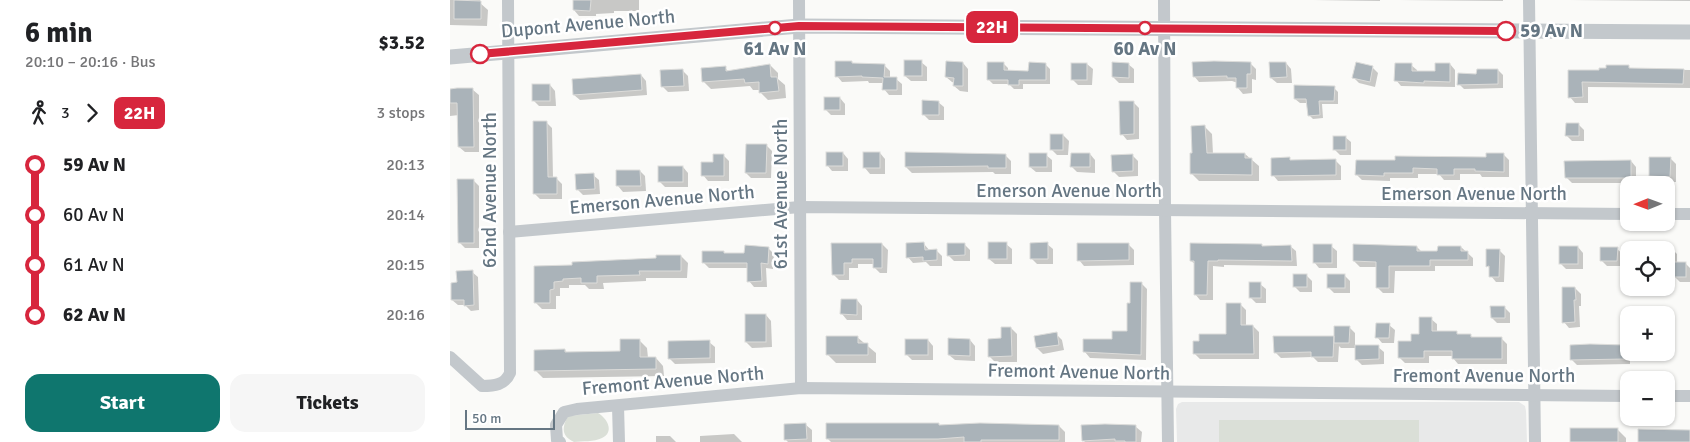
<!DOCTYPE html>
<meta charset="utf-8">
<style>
:root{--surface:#fff;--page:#f6f6f6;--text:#202124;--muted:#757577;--accent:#0f766e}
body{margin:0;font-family:Signika,sans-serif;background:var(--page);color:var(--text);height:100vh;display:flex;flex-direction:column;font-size:19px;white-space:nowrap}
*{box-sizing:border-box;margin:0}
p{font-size:16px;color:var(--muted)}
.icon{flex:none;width:28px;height:28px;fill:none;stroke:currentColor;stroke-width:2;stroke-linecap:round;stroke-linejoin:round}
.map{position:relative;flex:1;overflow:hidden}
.panel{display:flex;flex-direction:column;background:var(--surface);width:450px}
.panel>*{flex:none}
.badge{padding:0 10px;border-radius:8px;font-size:18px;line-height:32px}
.needle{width:32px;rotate:269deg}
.controls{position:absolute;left:1170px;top:176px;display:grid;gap:10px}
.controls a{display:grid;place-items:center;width:55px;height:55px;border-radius:10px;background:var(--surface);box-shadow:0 1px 4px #0004;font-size:25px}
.scale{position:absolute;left:15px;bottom:12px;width:90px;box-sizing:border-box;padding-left:5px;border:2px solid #657683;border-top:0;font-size:14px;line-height:18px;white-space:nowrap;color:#657683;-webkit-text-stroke:4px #fff;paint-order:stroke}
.map>.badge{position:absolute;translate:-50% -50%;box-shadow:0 0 0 2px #fff}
.legs{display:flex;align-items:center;gap:8px;height:55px;padding:0 25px;font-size:16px}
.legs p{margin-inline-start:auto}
.headline{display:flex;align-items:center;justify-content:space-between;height:85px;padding:0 25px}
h1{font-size:28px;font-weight:700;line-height:38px}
.action{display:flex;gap:10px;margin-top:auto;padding:10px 25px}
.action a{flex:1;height:58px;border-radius:15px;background:var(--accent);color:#fff;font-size:20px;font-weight:700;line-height:58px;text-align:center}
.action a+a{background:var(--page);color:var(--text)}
ul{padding:0 25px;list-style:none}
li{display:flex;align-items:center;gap:18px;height:50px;font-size:19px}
li i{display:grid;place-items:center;width:8px;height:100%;margin:0 6px;background:currentColor}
li i::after{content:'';width:12px;height:12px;margin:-6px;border:4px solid;border-radius:50%;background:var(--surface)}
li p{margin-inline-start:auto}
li:first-child i{background:linear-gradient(#0000 50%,currentColor 0)}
li:last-child i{background:linear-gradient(currentColor 50%,#0000 0)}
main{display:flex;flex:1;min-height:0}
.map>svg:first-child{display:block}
</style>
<main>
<section class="panel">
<div class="headline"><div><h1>6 min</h1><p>20:10 – 20:16 · Bus</p></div><b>$3.52</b></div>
<div class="legs"><svg class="icon" aria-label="walk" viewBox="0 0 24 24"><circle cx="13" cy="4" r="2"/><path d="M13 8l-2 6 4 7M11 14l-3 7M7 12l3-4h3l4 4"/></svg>3<svg class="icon" aria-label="forward" viewBox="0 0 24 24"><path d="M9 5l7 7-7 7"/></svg><b class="badge" style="background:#d7263d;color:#fff">22H</b><p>3 stops</p></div>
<ul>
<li><i style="color:#d7263d"></i><b>59 Av N</b><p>20:13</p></li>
<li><i style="color:#d7263d"></i><span>60 Av N</span><p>20:14</p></li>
<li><i style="color:#d7263d"></i><span>61 Av N</span><p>20:15</p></li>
<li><i style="color:#d7263d"></i><b>62 Av N</b><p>20:16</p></li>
</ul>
<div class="action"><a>Start</a><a>Tickets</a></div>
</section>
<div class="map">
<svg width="1240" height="442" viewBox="0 0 1240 442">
<rect width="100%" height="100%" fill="#fafaf8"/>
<path fill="#e8e9e9" d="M732 402H1069L1075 406 1076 411 1077 442H727L726 409 728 404Z"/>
<g fill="#dadfd7">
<path d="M148 413C157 418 165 432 152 438 144 442 132 441 124 442 111 436 112 427 118 416Z"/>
<rect x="769" y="420" width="200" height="22"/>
</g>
<g fill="#0003">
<path d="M0 0H30V3L38 10 37 26 0 25Z"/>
<path d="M124 0H189V11H164V13L146 14V16H129L124 10Z"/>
<path d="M863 0H930V1Z"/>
<path d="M949 0H1053V1Z"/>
<path d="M1119 0H1240V1Z"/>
<path d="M402 62 404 65H434L440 71V79H446L452 84V95H439L434 89V83H419L418 81 392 82 387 76Z"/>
<path d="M471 62 477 67V81H461L455 76Z"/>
<path d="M513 63 518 69V92L510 91 504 86 505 83 502 82 496 77Z"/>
<path d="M553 63 558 68V72H580L595 64 600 69V84H573V89H564L559 84H543L538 79Z"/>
<path d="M800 63 806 69V80L802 79V93L793 94 788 88V83L782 81 749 82 744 76Z"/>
<path d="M836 63 841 69 842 83H827L821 78Z"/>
<path d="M637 64 643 69 642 85H628L622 79Z"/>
<path d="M678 64 684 69V83H669L663 77Z"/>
<path d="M907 64 923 68 928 73 925 87 909 83 904 78Z"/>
<path d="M1000 64 1005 70V87L951 86 946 80 961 65 967 70V72L986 73Z"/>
<path d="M320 65 328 73V79L335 85 336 98 318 100 311 93 310 90H303L300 86 261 89 253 81 275 68 279 72Z"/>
<path d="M1179 67 1181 69 1240 70V88L1138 87V103H1125L1120 97V71H1150Z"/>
<path d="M232 70 238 76 239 91 218 92 212 86Z"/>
<path d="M1048 70 1053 75V88L1014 89 1009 84 1028 75Z"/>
<path d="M191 75 196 81 197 95 130 100 124 95Z"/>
<path d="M100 85 105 91 106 106H89L83 100Z"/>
<path d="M884 88 888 92V104H872L873 118 863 119 859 115 858 103H850L845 99Z"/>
<path d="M23 90 29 95V152H15L9 147V115L0 116V91Z"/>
<path d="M390 98 395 104V115H381L375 109Z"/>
<path d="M488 102 494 107V120H479L473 114Z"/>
<path d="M683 102 689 108V139L677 140 672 134Z"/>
<path d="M96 122 102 128 103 178H106L112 184V199H90L84 193Z"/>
<path d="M1128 124 1134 130V141H1122L1117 136Z"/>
<path d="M755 127 762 134 763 154H795L809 166V181H749L741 173 744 154Z"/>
<path d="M613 135 619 141 618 155H607L601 149Z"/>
<path d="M895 137 901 142V155H890L884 149Z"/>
<path d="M316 145 322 151 321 178H301L296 173Z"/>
<path d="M393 153 398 159V171H382L377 165Z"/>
<path d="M430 153 435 159V174H420L415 168Z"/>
<path d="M640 154 645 160V173L627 172 622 167Z"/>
<path d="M273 155 279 161V181H258L253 175Z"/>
<path d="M555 155 561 161V174H545L543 172 462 173 456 167Z"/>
<path d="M596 155 602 160V172H586L580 167Z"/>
<path d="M682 155 688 161V176L669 177 663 171Z"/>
<path d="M1054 155 1059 160V177H1032L1030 174H1010V180H994L989 174H968V178H940V181L912 180 907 175Z"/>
<path d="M1220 158 1226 164V182H1206L1201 176Z"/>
<path d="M839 159 842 161 885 160 891 166V180L828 181 823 175Z"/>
<path d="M1181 161 1186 167V183H1122L1116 177Z"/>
<path d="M233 167 238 173V187H215L210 182Z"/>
<path d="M190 171 195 176 196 191 173 192 168 186Z"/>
<path d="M143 175 149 180 150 194 133 195 127 189Z"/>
<path d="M23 180 29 186V248H15L9 242Z"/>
<path d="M432 244 438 250 437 273H430L424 267V264H408V268H399V280H389L383 274V245Z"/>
<path d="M474 244 480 251 486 250 492 256V266H480L476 262 463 263 458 257Z"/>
<path d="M556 244 562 249V264H545L539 259Z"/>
<path d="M597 244 603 249V264H587L581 258Z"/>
<path d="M678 244 684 250V265L634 266 629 260Z"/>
<path d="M515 245 520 250V261H504L498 255Z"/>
<path d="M811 245 813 247 840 246 846 251 847 266 774 265V267L763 266V300H750L745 294V264L741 261Z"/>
<path d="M881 246 887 251V268H869L864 262Z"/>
<path d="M967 247 972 252H989L1011 247 1023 258V266H985V271H945L944 293H933L927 287 928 267H910L904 261Z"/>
<path d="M1128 247 1133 253V269H1116L1110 263Z"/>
<path d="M1199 248H1221L1227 254V264H1236L1240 268V282H1230L1224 276V269H1216V250H1199Z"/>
<path d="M319 249 324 254 323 269 316 268 317 287H304L299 281 298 268H259L253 262 273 252 276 255H295Z"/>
<path d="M1167 249 1173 254 1172 266H1157L1151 260Z"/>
<path d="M1049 250 1055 256 1054 282H1046L1041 276V269L1037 266Z"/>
<path d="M231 256 238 263 237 278H196V281L153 283 154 289H139L135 285H119V288H110V296H106V309H92L85 302V267H123Z"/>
<path d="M22 272 28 277 29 310 21 311 15 305H8L2 300 8 284Z"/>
<path d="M856 275 862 281V292H850L844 286Z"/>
<path d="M895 276 900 281V293H884L878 287Z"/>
<path d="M691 283 697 289 696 360 640 358 635 352 678 332 681 304Z"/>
<path d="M810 284 816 289V303H806L801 298Z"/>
<path d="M1125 288 1131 294V306H1129L1130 327 1119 328 1114 322Z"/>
<path d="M407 300 412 306V320H397L392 314Z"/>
<path d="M790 304 796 310V326H803L809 332V359H750L744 353 777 336Z"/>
<path d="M1054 307 1060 313V323H1047L1042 318Z"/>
<path d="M316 315 321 321 322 347 302 348 296 342Z"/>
<path d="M981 319 987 324V332H1006L1009 335 1021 336 1024 338H1051L1057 344V364H1008L1003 358V356H979V363H955L949 357 970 335Z"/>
<path d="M939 325 945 330 944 343H932L927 337Z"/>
<path d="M899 327 905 333V347H928L934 352V364L912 365 906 359 907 348H891L889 346 888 362H868L863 357 831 358 825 352 824 338 885 337Z"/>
<path d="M561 328 567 334V362H545L539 356Z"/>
<path d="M606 334 612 340 614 350 593 354 587 348Z"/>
<path d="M407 337 426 353V363H386L377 354Z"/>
<path d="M189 340 197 348 198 358H206L213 366 214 376 93 378 85 370 115 350 118 354 171 352Z"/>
<path d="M478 340 483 346V360H462L456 354Z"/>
<path d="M520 340 525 346V361L505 360 499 355Z"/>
<path d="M259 342 265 347V363L225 364 219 358Z"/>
<path d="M1174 346 1180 352V364L1127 365 1121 359Z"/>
<path d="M356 425 362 430V442H338L336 440Z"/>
<path d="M490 426H609L615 432V442H381L377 438Z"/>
<path d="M686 427 692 432 691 442H635L633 440Z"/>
<path d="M1167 429 1176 438V442H1122Z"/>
<path d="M284 434 292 442H250V436Z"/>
<path d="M206 436H220L226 442H206Z"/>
</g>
<g fill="#aab3b9" stroke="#dcdcda">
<path d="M4 0 31 1V19H4Z"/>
<path d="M123 0H141L140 11 123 10Z"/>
<rect x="454" y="60" width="18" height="16"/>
<path d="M385 61H402V63L435 64 434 77H447V90H432L433 78 412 77V76L385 77Z"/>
<path d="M496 61 513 62V86H503L504 78 495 77Z"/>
<path d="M764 61 801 62V74H797V88H786V78H777V76L743 77 742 62Z"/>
<path d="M537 62H554V70L578 71 579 62 596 63V80H569V85H558V80H537Z"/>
<path d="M662 62 679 63V78L662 77Z"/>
<path d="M819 62H836L837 77 820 78Z"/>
<path d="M906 62 923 66 920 82 902 78Z"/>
<rect x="621" y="63" width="16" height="17"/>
<path d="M945 63H962V71H985V63H1000V82L974 81V83L944 81Z"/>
<path d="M320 64 321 77H327L329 91 309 93V82L295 83 294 79 252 82 251 68 276 66V71Z"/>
<path d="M1156 65H1179V68L1234 69 1233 84 1132 82 1133 97 1118 98V70H1149V68H1156Z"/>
<path d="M233 69 234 86 211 87 210 70Z"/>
<path d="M1027 69H1048V84L1007 85 1008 73 1026 74Z"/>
<path d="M191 74 192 90 123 95 122 79Z"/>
<rect x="82" y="84" width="18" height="17"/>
<path d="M844 85 885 86 884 101H869L870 115 858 116 856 99H844Z"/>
<path d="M7 88H23L24 147H8L7 103H0V89Z"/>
<rect x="374" y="97" width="16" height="13"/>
<path d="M472 100 489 101V115H472Z"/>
<path d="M669 101H684V134L670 135Z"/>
<path d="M83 121H97L98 177H107V194H83Z"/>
<path d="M1116 123H1129V136H1115Z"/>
<path d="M755 125 757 153H795V158H802V175L740 174V153H742L741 126Z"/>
<rect x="600" y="134" width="13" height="16"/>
<rect x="883" y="136" width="13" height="14"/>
<path d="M296 144H317L316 173H295Z"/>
<rect x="376" y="152" width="17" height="14"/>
<rect x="413" y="152" width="17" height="16"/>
<path d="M455 152 556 154V168H538V166L455 167Z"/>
<rect x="579" y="153" width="18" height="14"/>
<path d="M621 153H640V167H620Z"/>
<path d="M1036 153H1054V172L1025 171V169H1004V175H987V169L963 168V173H934V176L905 175 906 160H945V156L1036 157Z"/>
<path d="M263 154H274V176H251V162H263Z"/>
<path d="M683 154V171L662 172 661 155Z"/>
<path d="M840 157V160L886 159V175L821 176V158Z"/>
<path d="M1199 157H1221L1220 177 1199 176Z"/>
<path d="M1181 160V178H1115L1114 161Z"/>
<rect x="208" y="166" width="25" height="16"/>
<path d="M166 170H190L191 186H166Z"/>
<path d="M144 173 145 189 126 190 125 174Z"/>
<path d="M7 179H24V243H8Z"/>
<path d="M474 242 475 250 487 249V260L473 261V257L456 258V243Z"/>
<rect x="538" y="242" width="19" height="17"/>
<path d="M598 242V259H580V243Z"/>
<path d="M381 243H432V268H423V259H402V263H394V275H382Z"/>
<path d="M497 243H515V255L497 256Z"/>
<path d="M627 243H679V260L627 261Z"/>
<path d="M740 243 812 244V246L841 245 842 261 768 260V261H758L757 295H744V261H740Z"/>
<rect x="863" y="244" width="19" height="19"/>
<path d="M903 244 967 246V251H987L988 246H1011V251H1018V260H980V266H939V288H926V262L903 261Z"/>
<path d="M295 245 319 247 318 264 311 263 312 281 297 282V263H252V251H274V253H294Z"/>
<rect x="1109" y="246" width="19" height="18"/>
<path d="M1150 247H1168L1167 261H1150Z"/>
<path d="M1036 249H1050L1049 277H1039V266L1036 267Z"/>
<path d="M206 255H231V271H189L190 275 147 276V283H131V278L113 279V281L104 282V289L100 290V303H84V266L122 265V262L206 258Z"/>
<rect x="1223" y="262" width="13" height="15"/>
<path d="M23 270 24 305 14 306V300H1V283L7 282 6 271Z"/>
<rect x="843" y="274" width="14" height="13"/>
<rect x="877" y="274" width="18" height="14"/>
<path d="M680 282H692L691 355 633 352V339H662V331H677V303H680Z"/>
<rect x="799" y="282" width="12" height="16"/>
<path d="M1112 287H1125L1126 300H1124L1125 322 1112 323Z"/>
<path d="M391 299H407V315L390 314Z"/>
<path d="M776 303H791V325H803L804 354H743V341H749V334H776Z"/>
<path d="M1040 306H1055V318H1041Z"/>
<rect x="295" y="314" width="21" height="28"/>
<path d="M969 317H982V331H1007V334H1021V337H1052V359H1002V351H974V358H948V341H961V334H969Z"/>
<path d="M926 323H940L939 338H925Z"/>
<path d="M884 326H900L899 343H884V336L883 357H861V352L824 353 823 336H884Z"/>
<path d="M551 327H561L562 356 538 357V339L551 338Z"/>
<path d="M607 332 609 345 586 348 584 336Z"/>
<path d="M376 336H408V343H418V355H376Z"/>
<path d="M498 338 520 339V356L498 355Z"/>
<path d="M170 339H190V357H206V369L84 371V350L115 349V352L170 351Z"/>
<rect x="455" y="339" width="23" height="16"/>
<path d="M260 340V358L218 359V341Z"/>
<path d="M1140 344 1175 345V359L1120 360V345Z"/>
<path d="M905 345H929V359L905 360Z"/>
<path d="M356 423 357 439 334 440V424Z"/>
<path d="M376 423H489V425L530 423 609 425V440H531V442H514V437L488 439H376Z"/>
<path d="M655 424 686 425V442H675V441H665V439L632 441 631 425Z"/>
<rect x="1120" y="428" width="48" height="14"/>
<path d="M1188 429 1240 430V442H1188Z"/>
</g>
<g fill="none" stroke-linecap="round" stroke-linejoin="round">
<g stroke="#c3c8cc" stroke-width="12">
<path d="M349 0 351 388"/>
<path d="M714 0 715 210 718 442"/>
<path d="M1079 0 1085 442"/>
<path d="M1216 214H1240"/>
<path d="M59 232 350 207 1179 214"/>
<path d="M0 357 32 386C44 386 55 385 60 373L58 0"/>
<path d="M1216 396H1240"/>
<path d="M168 406 169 442"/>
<path d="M110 442 107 440 106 425 114 412 127 409 351 388 1179 396"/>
</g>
<path stroke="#c3c8cc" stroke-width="15" d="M0 57 349 26 1240 32"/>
</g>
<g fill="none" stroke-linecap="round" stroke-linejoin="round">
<g stroke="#fff" stroke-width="11">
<path id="line-1" d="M30 54 349 26 1056 31"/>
</g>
<use href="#line-1" stroke="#d7263d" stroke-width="8"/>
</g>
<g fill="#fff" stroke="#d7263d" stroke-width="2.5">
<circle cx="325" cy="28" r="6"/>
<circle cx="695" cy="28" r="6"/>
<circle cx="1056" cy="31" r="9"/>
<circle cx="30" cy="54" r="9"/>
</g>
<g text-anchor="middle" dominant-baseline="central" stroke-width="5" stroke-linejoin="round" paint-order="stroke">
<g font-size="19" fill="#657683" stroke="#fff">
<text transform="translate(138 24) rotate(-5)">Dupont Avenue North</text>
<text transform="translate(40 190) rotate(-90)">62nd Avenue North</text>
<text x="619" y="191">Emerson Avenue North</text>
<text transform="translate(331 194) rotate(-90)">61st Avenue North</text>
<text x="1024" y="194">Emerson Avenue North</text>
<text transform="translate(212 200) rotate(-5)">Emerson Avenue North</text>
<text transform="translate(629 372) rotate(1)">Fremont Avenue North</text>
<text x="1034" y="376">Fremont Avenue North</text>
<text transform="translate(223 381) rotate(-5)">Fremont Avenue North</text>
</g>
<g font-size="19" font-weight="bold" fill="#657683" stroke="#fff">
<text x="1070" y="31" text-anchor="start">59 Av N</text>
<text x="325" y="49">61 Av N</text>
<text x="695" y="49">60 Av N</text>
</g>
</g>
</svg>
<div class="controls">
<a><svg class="needle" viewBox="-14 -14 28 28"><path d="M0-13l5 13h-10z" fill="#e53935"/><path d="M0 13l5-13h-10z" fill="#757577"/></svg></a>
<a><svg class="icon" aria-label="locate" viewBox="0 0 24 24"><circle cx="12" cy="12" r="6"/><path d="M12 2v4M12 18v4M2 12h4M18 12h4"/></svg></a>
<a>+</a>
<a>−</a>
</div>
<div class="scale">50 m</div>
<b class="badge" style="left:542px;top:27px;background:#d7263d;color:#fff">22H</b>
</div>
</main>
